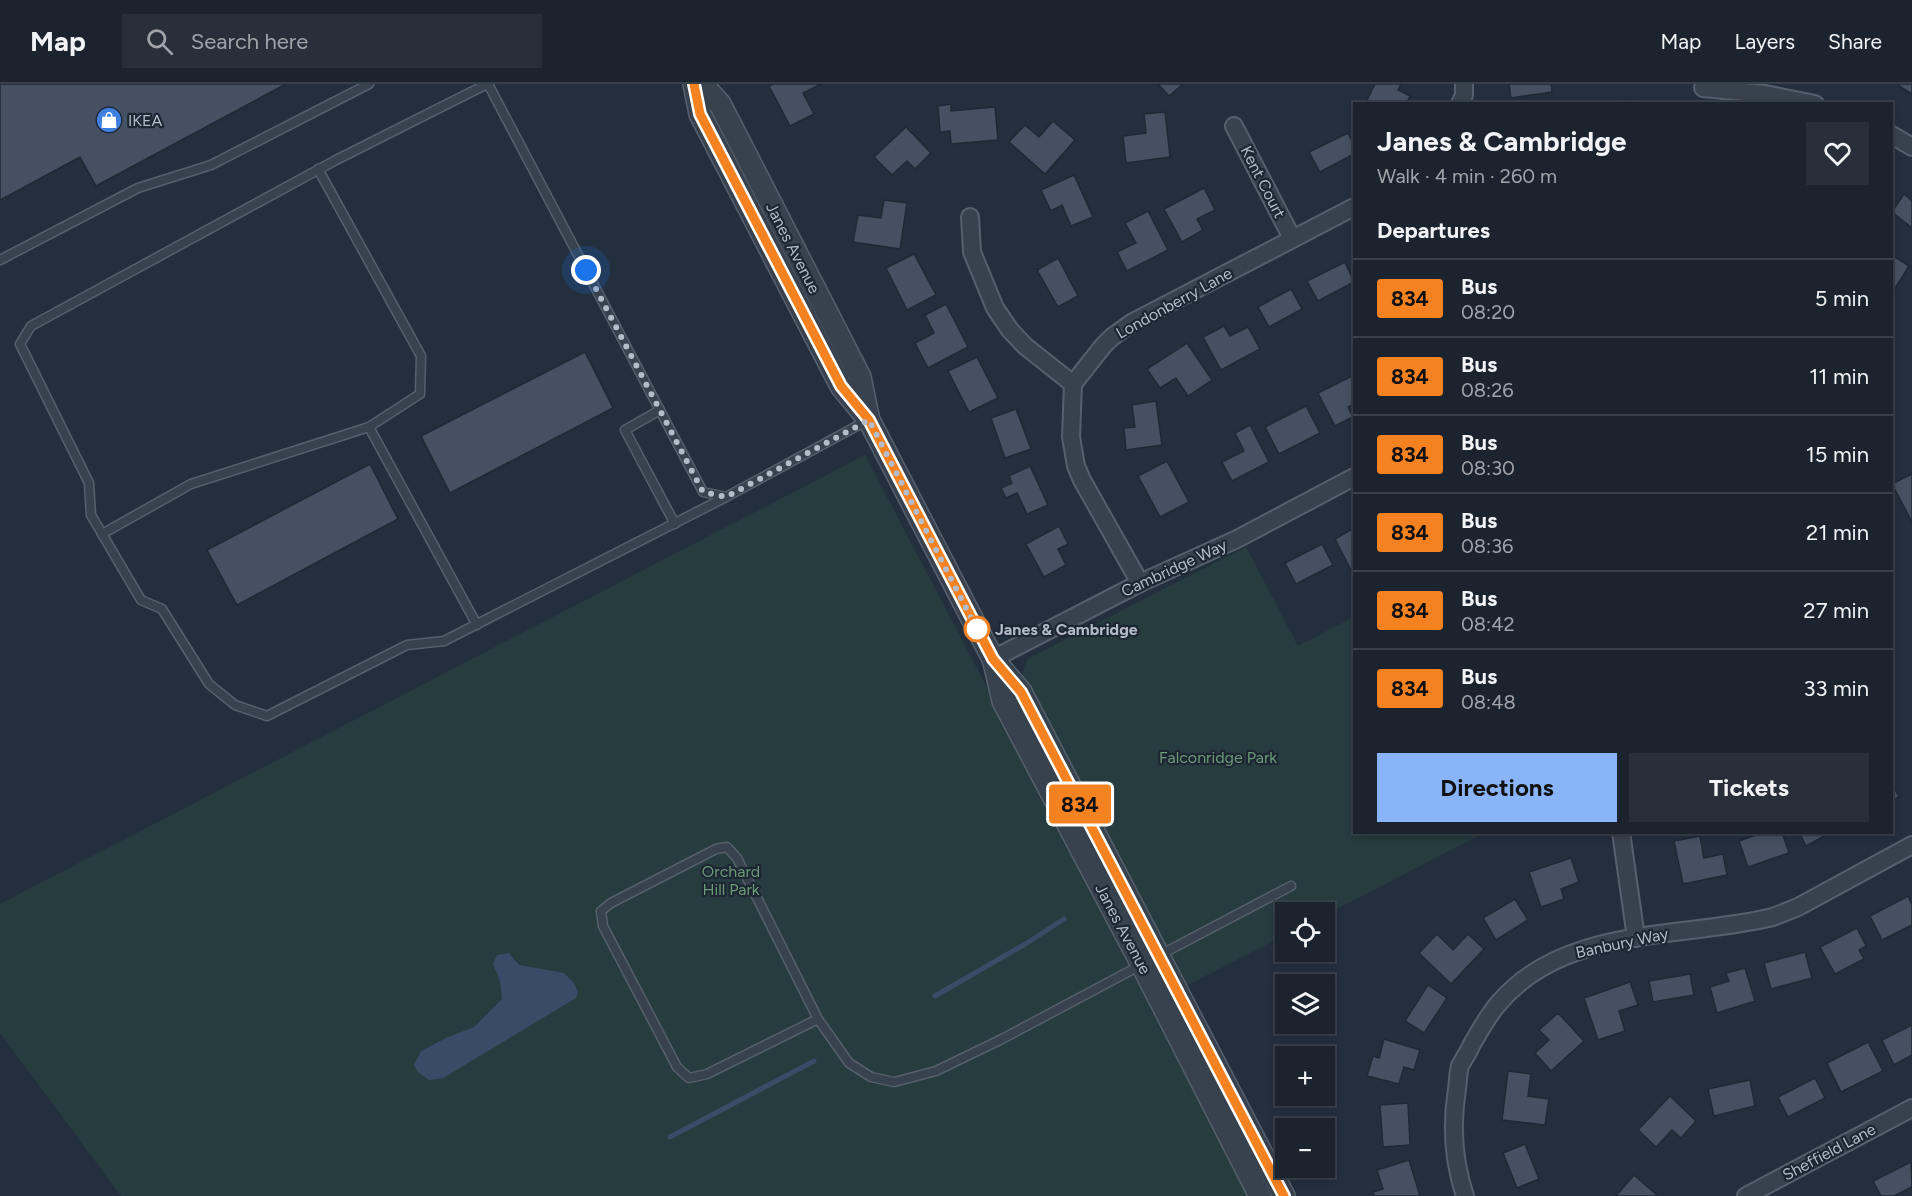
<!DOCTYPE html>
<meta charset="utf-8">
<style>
:root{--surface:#1b232e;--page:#282f3a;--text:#f1f3f6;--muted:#a0a4aa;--line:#39404a;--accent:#8ab4f8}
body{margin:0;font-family:Figtree,sans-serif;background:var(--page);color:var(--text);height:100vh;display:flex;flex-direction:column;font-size:22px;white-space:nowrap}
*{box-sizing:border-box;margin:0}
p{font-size:20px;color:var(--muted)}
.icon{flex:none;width:33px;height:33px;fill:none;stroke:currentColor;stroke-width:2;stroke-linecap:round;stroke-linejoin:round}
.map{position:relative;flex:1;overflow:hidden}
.drawer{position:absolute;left:1353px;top:18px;width:540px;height:732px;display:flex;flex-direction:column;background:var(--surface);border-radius:0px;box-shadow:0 3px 9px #0003,0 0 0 2px var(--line)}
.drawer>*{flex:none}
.badge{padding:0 12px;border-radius:4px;font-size:21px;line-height:39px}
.tools{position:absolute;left:1275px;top:818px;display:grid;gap:12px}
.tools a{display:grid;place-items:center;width:60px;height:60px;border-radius:0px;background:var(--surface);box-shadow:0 3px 9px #0003,0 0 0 2px var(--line);font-size:30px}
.you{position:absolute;width:30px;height:30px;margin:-15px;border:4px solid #fff;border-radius:50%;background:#1a73e8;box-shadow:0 0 0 9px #1a73e833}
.map>.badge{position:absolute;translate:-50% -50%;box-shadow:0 0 0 3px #fff}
h2{padding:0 24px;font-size:22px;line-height:54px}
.round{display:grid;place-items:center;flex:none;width:63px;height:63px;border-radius:0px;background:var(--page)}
.summary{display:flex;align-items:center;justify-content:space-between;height:102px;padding:0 24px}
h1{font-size:28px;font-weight:700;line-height:45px}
.action{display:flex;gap:12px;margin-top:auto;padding:12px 24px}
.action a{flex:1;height:69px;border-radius:0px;background:var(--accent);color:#111;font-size:24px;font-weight:700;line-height:69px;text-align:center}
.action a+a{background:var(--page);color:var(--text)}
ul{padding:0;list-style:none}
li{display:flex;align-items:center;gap:18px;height:78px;padding:0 24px;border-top:2px solid var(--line)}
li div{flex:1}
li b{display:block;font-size:22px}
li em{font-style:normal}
li .badge{min-width:66px;font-weight:700;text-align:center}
header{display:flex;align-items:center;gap:36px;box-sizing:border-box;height:84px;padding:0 30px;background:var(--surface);border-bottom:2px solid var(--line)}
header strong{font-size:28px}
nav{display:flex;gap:33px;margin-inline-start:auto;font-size:21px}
.search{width:420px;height:54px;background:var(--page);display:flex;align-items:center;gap:15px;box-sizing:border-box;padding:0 21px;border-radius:0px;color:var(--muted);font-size:22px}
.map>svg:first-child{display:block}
</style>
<header>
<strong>Map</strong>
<div class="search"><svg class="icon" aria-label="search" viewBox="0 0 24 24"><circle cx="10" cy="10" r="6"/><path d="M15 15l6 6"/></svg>Search here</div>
<nav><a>Map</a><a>Layers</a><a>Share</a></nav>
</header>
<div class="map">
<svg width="1912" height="1112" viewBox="0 0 1912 1112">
<rect width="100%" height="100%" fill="#242f3e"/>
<g fill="#263c3f">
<path d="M865 371 1148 910 1249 1112H121L0 949V820Z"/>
<path d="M1246 463 1298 562 1354 533V748L1484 749 1325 831 1324 828H1286L1285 851 1184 903 1023 600C1022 589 1023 583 1029 574Z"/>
</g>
<path fill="#394c67" d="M509 869 519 881 564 889 574 899 578 908 576 914 443 994 429 996 418 988 414 981 421 967 446 954 474 943 502 915 500 897 493 880 497 871Z"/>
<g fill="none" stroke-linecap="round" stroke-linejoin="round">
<g stroke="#394c67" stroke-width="5">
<path d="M935 912 1027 859 1064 835"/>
<path d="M670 1053 814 977"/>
</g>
</g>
<g fill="#455162" stroke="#1f2835" stroke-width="1.5">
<path d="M0 0H286L96 102 80 73 0 116Z"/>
<path d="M773 0H821L803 9 814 30 790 42 769 2Z"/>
<path d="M1158 0H1183L1169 12Z"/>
<path d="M1375 0H1401L1398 6 1410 12 1406 20H1365Z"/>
<path d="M1509 0H1551L1552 8 1511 14Z"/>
<path d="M1900 0H1912V10L1899 2Z"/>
<path d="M1618 16 1650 17V20H1618Z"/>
<path d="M951 20V27L995 23 998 56 951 60 950 47 940 48 938 22Z"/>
<path d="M1165 28 1170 73 1126 79 1123 52 1146 49 1144 30Z"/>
<path d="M1053 37 1075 56 1045 90 1009 58 1025 41 1039 53Z"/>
<path d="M906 43 931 69 915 85 907 77 892 91 874 73Z"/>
<path d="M1348 49 1354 61V70L1320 88 1309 68Z"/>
<path d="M1074 91 1093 133 1071 142 1062 121 1051 127 1041 106Z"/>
<path d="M1204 104 1215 126 1197 135 1203 146 1182 158 1164 125Z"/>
<path d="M1904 110 1912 117V144L1892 128Z"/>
<path d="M884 116 907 119 900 165 853 158 858 131 881 134Z"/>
<path d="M1148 127 1168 166 1127 187 1117 168 1136 159 1125 139Z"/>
<path d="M914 170 936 211 907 226 886 184Z"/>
<path d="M1892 171 1909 182 1892 209Z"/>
<path d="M1058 174 1078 212 1058 223 1037 186Z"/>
<path d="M1345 178 1354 198 1318 217 1307 197Z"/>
<path d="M1291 205 1302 225 1269 243 1258 223Z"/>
<path d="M946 220 968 263 928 284 915 259 934 249 925 231Z"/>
<path d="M1224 242 1230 252 1248 243 1260 265 1221 286 1203 253Z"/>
<path d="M1187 259 1212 296 1188 312 1176 294 1160 304 1147 285Z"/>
<path d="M585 268 613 324 450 409 421 352Z"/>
<path d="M977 273 998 314 969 328 948 287Z"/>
<path d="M1352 292 1354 297V320L1348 323 1353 333 1335 342 1318 309Z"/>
<path d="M1156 317 1162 361 1126 366 1124 344 1135 343 1132 321Z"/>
<path d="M1306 322 1320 349 1279 370 1265 343Z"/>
<path d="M1016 325 1031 365 1005 374 991 334Z"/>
<path d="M1250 341 1269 378 1232 397 1222 378 1244 367 1235 349Z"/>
<path d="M1167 377 1189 418 1160 433 1138 392Z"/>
<path d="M370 380 398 435 237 521 207 466Z"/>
<path d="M1030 382 1048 421 1027 430 1017 409 1006 414 1001 404 1012 399 1009 392Z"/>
<path d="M1912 390V438L1892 400Z"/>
<path d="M1059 442 1068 460 1058 465 1066 481 1044 493 1026 460Z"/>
<path d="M1354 444V492L1335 455Z"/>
<path d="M1322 460 1333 481 1296 500 1285 479Z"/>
<path d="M1892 699 1899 713 1892 717Z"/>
<path d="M1764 748H1782L1789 769 1748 783 1739 757Z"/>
<path d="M1799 748H1832L1806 762Z"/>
<path d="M1700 752 1704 774 1723 770 1727 791 1683 800 1674 757Z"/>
<path d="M1571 774 1579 798 1561 805 1564 815 1541 823 1529 788Z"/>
<path d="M1908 812 1912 821V841L1882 856 1870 832Z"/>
<path d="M1515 815 1528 836 1496 856 1483 834Z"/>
<path d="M1857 844 1866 862 1859 866 1864 875 1835 890 1820 863Z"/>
<path d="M1437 850 1453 866 1468 850 1484 865 1451 900 1419 869Z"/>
<path d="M1805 868 1812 894 1771 905 1764 879Z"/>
<path d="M1745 884 1755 917 1717 929 1710 903 1729 897 1726 889Z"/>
<path d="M1690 890 1694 911 1653 918 1649 897Z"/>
<path d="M1630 898 1638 921 1619 927 1625 947 1598 956 1584 914Z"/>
<path d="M1428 901 1447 914 1424 949 1405 937Z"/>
<path d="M1558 929 1584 957 1551 987 1535 969 1549 956 1539 946Z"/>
<path d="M1912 941V971L1894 981 1882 956Z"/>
<path d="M1384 955 1420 966 1414 986 1404 983 1399 1000 1367 992 1373 972 1379 974Z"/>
<path d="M1868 958 1883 987 1841 1008 1827 979Z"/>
<path d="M1508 987 1531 990 1528 1012 1549 1015 1545 1041 1502 1036Z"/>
<path d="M1815 994 1825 1014 1788 1033 1778 1013Z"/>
<path d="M1750 996 1755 1022 1714 1032 1708 1005Z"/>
<path d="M1670 1012 1696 1037 1681 1054 1672 1046 1656 1063 1638 1046Z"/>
<path d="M1408 1019 1410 1061 1383 1063 1380 1021Z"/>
<path d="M1525 1060 1539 1095 1517 1104 1503 1069Z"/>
<path d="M1409 1076 1420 1112H1374L1373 1108 1383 1105 1377 1086Z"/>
<path d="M1911 1078 1912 1103 1894 1112H1881L1873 1097Z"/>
<path d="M1634 1091 1658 1112H1616Z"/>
</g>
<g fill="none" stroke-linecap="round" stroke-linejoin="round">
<g stroke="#565f6c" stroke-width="11">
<g id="service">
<path d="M487 0 336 76 31 242 20 260 89 399 91 431 141 516 162 525 209 600 235 621 267 632 407 561 444 557 726 413"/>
<path d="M488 0 703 408 726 413 868 336"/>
<path d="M318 85 421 272 420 310 369 343 477 541"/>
<path d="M0 176 138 104 211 81 369 0"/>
<path d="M660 326 625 346 675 440"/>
<path d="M102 450 191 400 369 343"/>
<path d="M1158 872 1291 802"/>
<path d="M818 935 707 990 689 994 677 983 603 842 601 827 611 819 716 765 727 763 737 774 818 935 849 979 871 993 894 998 936 987 1002 955 1141 881"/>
</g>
</g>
<g stroke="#565f6c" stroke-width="20">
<g id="minor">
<path d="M1703 4 1765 10 1815 20"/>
<path d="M1460 20 1464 11V0"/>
<path d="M1234 42 1292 154"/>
<path d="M1892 51 1912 63"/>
<path d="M970 133 972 168 995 224 1010 246 1025 262 1073 300"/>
<path d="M1140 499 1082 396 1076 382 1071 353 1073 300 1103 262 1112 253 1133 238 1354 123"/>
<path d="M993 575 1140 499 1237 455 1354 393"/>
<path d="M1621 748 1636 854"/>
<path d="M1465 1112C1453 1076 1451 1042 1457 1005 1458 998 1458 989 1460 982 1463 976 1468 969 1471 962 1479 948 1487 933 1498 920 1564 841 1682 855 1773 833L1798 823 1912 761"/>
<path d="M1746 1112 1912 1024"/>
</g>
</g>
<g stroke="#565f6c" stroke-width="24">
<g id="tertiary">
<path d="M694 0 700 30 841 302 869 336 993 575 1021 608 1284 1112"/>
<path d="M702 0 720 20 860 293 868 332"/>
<path d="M994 578 1003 617 1142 881 1260 1112"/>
</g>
</g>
<use href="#service" stroke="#38414e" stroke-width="8"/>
<use href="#minor" stroke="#38414e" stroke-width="16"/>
<use href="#tertiary" stroke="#38414e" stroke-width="21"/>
</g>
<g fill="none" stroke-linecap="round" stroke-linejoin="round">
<g stroke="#fff" stroke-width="14">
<path id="line" d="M694 0 700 30 841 302 869 336 993 575 1021 608 1284 1112"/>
</g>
<use href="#line" stroke="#f58220" stroke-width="9"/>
<path stroke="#b4bcc9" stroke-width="6" stroke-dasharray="0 10.8" d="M586 186 703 408 726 413 869 336 982 555 977 545"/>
</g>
<defs>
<g id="shop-disc" transform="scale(1.35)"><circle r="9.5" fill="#3f7fe0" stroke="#1d2633"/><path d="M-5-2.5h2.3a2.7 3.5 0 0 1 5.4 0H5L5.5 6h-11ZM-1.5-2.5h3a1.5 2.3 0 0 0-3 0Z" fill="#fff"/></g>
</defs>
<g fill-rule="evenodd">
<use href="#shop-disc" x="109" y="36"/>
</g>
<circle fill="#fff" stroke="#f58220" stroke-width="3" cx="977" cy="545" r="12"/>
<g text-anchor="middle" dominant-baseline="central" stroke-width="4.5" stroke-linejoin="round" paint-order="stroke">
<g font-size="16" fill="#b4bcc9" stroke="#1d2633" text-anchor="start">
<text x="128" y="36">IKEA</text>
</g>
<g font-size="16" fill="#b4bcc9" stroke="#1d2633">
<text transform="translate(1263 98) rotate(63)">Kent Court</text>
<text transform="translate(793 164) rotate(63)">Janes Avenue</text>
<text transform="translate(1174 219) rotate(-29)">Londonberry Lane</text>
<text transform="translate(1174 484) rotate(-25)">Cambridge Way</text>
<text transform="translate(1123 845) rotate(62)">Janes Avenue</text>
<text transform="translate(1622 859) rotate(-12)">Banbury Way</text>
<text transform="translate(1829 1068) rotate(-28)">Sheffield Lane</text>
</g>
<g font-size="16" font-weight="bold" fill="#b4bcc9" stroke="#1d2633" text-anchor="start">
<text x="995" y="545">Janes &amp; Cambridge</text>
</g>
<g font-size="16" fill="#6b9a76" stroke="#1d2633">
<text x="1218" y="673">Falconridge Park</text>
<text x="731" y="787">Orchard<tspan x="731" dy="18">Hill Park</tspan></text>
</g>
</g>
</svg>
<div class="tools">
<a><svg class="icon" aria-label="locate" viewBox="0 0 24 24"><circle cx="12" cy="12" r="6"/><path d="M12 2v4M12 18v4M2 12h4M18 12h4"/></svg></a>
<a><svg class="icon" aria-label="layers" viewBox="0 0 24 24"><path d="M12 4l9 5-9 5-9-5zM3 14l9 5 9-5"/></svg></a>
<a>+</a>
<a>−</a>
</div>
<div class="you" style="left:586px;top:186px"></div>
<b class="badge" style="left:1080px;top:720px;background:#f58220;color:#111">834</b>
<section class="drawer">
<div class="summary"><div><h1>Janes &amp; Cambridge</h1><p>Walk · 4 min · 260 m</p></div><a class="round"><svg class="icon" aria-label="heart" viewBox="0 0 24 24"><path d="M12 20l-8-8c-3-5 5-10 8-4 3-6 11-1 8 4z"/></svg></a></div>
<h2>Departures</h2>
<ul>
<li><span class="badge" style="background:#f58220;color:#111">834</span><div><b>Bus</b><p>08:20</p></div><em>5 min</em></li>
<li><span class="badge" style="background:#f58220;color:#111">834</span><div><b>Bus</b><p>08:26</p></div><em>11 min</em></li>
<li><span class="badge" style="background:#f58220;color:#111">834</span><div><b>Bus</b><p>08:30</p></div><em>15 min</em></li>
<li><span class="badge" style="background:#f58220;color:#111">834</span><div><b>Bus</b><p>08:36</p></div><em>21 min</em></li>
<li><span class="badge" style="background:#f58220;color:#111">834</span><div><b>Bus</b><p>08:42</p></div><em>27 min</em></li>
<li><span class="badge" style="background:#f58220;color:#111">834</span><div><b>Bus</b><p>08:48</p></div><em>33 min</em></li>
</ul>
<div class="action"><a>Directions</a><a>Tickets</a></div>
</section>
</div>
